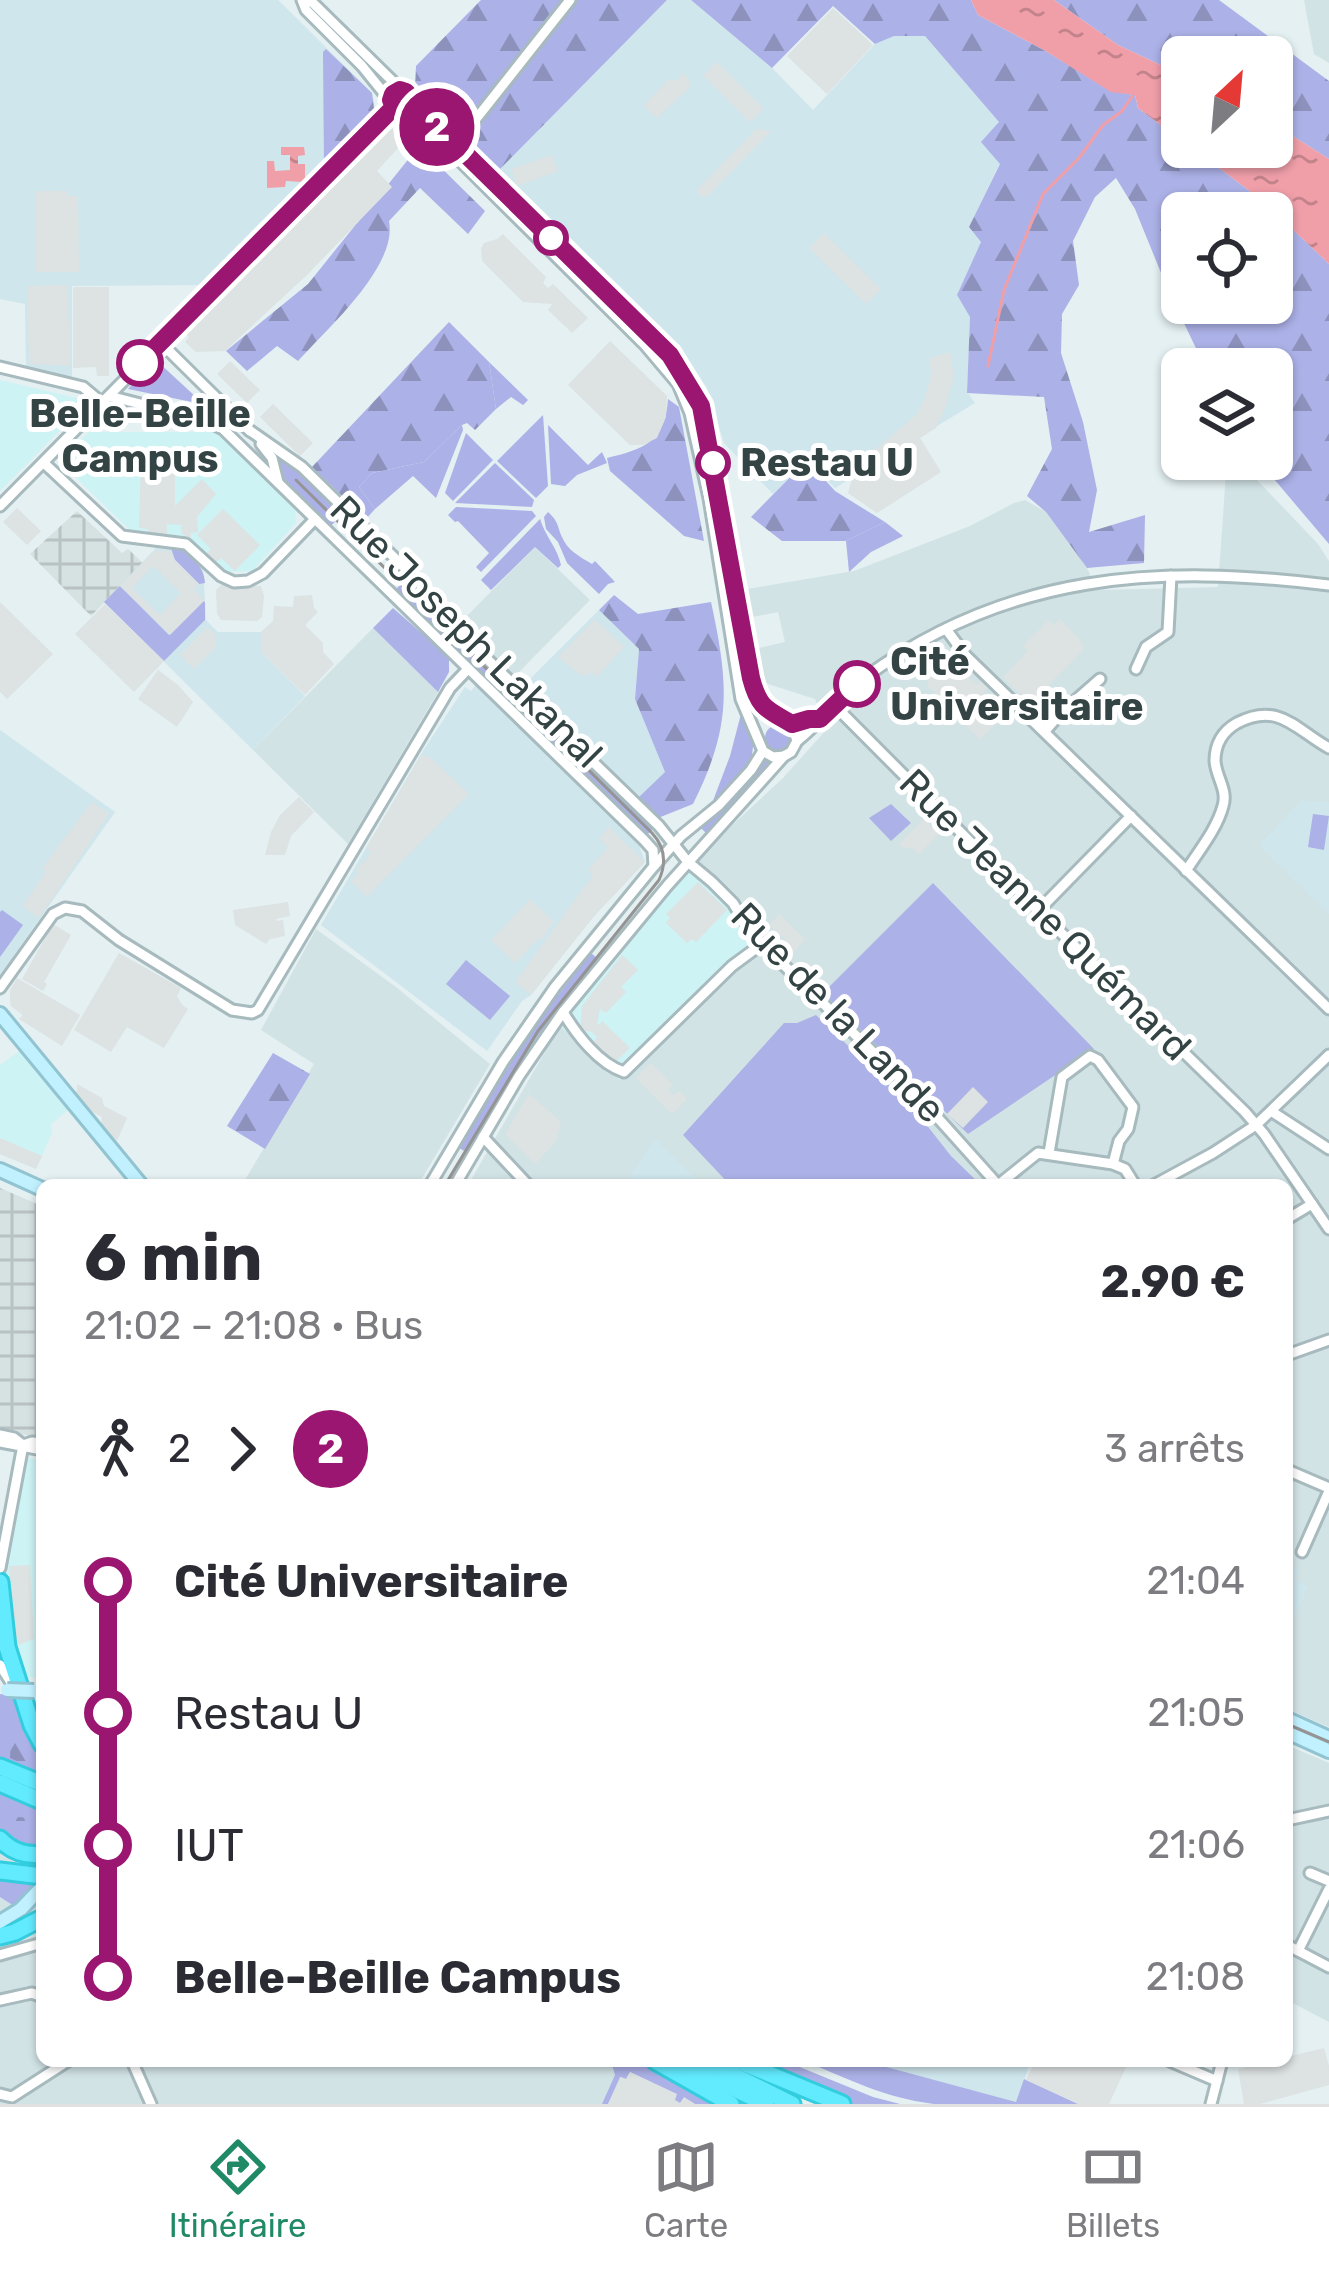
<!DOCTYPE html>
<html lang="fr">
<meta charset="utf-8">
<style>
:root{--surface:#fff;--page:#f2f2f3;--text:#2b2b33;--muted:#7c7c81;--line:#e1e1e2;--accent:#208965}
body{margin:0;font-family:Rubik,sans-serif;background:var(--page);color:var(--text);height:100vh;display:flex;flex-direction:column;font-size:45px;white-space:nowrap}
*{box-sizing:border-box;margin:0}
p{font-size:39px;color:var(--muted)}
.icon{flex:none;width:66px;height:66px;fill:none;stroke:currentColor;stroke-width:2;stroke-linecap:round;stroke-linejoin:round}
.map{position:relative;flex:1;overflow:hidden}
.sheet{position:absolute;left:36px;top:1179px;width:1257px;height:888px;display:flex;flex-direction:column;background:var(--surface);border-radius:18px;box-shadow:0 3px 9px #0004}
.sheet>*{flex:none}
.badge{padding:0 24px;border-radius:39px;font-size:42px;line-height:78px}
.needle{width:78px;rotate:26deg}
.controls{position:absolute;left:1161px;top:36px;display:grid;gap:24px}
.controls a{display:grid;place-items:center;width:132px;height:132px;border-radius:18px;background:var(--surface);box-shadow:0 3px 9px #0004;font-size:60px}
.map>.badge{position:absolute;translate:-50% -50%;box-shadow:0 0 0 6px #fff}
.legs{display:flex;align-items:center;gap:18px;height:132px;padding:0 48px;font-size:39px}
.legs p{margin-inline-start:auto}
.summary{display:flex;align-items:center;justify-content:space-between;height:204px;padding:0 48px}
h1{font-size:66px;font-weight:700;line-height:90px}
ul{padding:0 48px;list-style:none}
li{display:flex;align-items:center;gap:42px;height:132px;font-size:45px}
li i{display:grid;place-items:center;width:18px;height:100%;margin:0 15px;background:currentColor}
li i::after{content:'';width:30px;height:30px;margin:-15px;border:9px solid;border-radius:50%;background:var(--surface)}
li p{margin-inline-start:auto}
li:first-child i{background:linear-gradient(#0000 50%,currentColor 0)}
li:last-child i{background:linear-gradient(currentColor 50%,#0000 0)}
.tabs{display:flex;justify-content:space-around;align-items:center;height:168px;border-top:3px solid var(--line);background:var(--surface);font-size:33px;color:var(--muted)}
.tabs a{display:grid;justify-items:center;gap:6px}
.tabs .current{color:var(--accent)}
.map>svg:first-child{display:block}
</style>
<div class="map">
<svg width="1329" height="2104" viewBox="0 0 1329 2104">
<defs>
<pattern id="industrial-grid" width="8" height="8" patternUnits="userSpaceOnUse" patternTransform="scale(3)"><rect width="8" height="8" fill="#d6e1e1"/><path d="M0 4h8M4 0v8" fill="none" stroke="#b8c2c2"/></pattern>
<pattern id="forest-firs" width="22" height="20" patternUnits="userSpaceOnUse" patternTransform="scale(3)"><rect width="22" height="20" fill="#acb1e7"/><path d="M5 1l3.5 6h-7zM16 11l3.5 6h-7z" fill="#8d92bd"/></pattern>
<pattern id="water-ripples" width="26" height="14" patternUnits="userSpaceOnUse" patternTransform="scale(3)"><rect width="26" height="14" fill="#f09fa9"/><path d="M2 4q2-2 4 0t4 0M15 11q2-2 4 0t4 0" fill="none" stroke="#c3838b"/></pattern>
</defs>
<rect width="100%" height="100%" fill="#e4f0f2"/>
<g fill="#d2e3e6">
<path d="M1304 0H1329V63L1314 54Z"/>
<path d="M1227 459H1237L1318 544 1329 561V1727L1287 1709V1185H468L560 1026 621 1080 725 901 686 868 783 778 827 729 815 699 765 683 759 648 785 642 778 612 753 617 747 589 854 571 970 526 1014 503 1025 500 1046 512 1087 568 1097 590 1218 587Z"/>
<path d="M535 547 590 600 514 677 460 623Z"/>
<path d="M373 628 438 692 348 844 253 750Z"/>
<path d="M316 929 396 987 490 1064 418 1185H242L314 1064 261 1030Z"/>
<path d="M1287 1745 1329 1763V2022L1287 2000Z"/>
<path d="M0 1809 42 1818V2061H640L713 2104H0Z"/>
</g>
<g fill="#cef3f5">
<path d="M0 380 89 401 0 491Z"/>
<path d="M89 432H214L221 434 295 510 296 523 252 571 225 572 194 543 183 537 135 535 64 466 63 457Z"/>
<path d="M686 868 725 901 755 942 620 1080 560 1026Z"/>
<path d="M21 1050 69 1109 51 1124 52 1133 36 1169 0 1154V1065Z"/>
<path d="M28 1458 42 1461V1677L20 1678 0 1592V1530L13 1462Z"/>
</g>
<g fill="url(#industrial-grid)">
<path d="M77 511 122 553 128 549 143 563 91 616 30 554Z"/>
<path d="M0 1188 42 1206V1438L0 1430Z"/>
</g>
<g fill="#cee6ec">
<path d="M0 0H278L372 93 376 116 208 285 72 286V378L26 367 25 304 0 299Z"/>
<path d="M667 0H691L772 68 813 110 875 44 894 36H925L999 122 1000 163 969 227 981 242 957 295 970 317 967 392 975 403 835 488 807 460 773 494 724 443 707 388 683 351 500 169Z"/>
<path d="M156 548 182 549 203 568 206 620 218 632H262V653L305 696 253 750 104 602Z"/>
<path d="M599 610 639 649 635 699 665 772 637 799 523 686Z"/>
<path d="M476 685 639 845 645 862 594 916 531 995 522 1001 487 1051 321 925 423 751 465 687 471 691Z"/>
<path d="M0 730 115 812 0 975Z"/>
<path d="M1302 800 1329 803V914L1259 845Z"/>
<path d="M655 1138 701 1185H624Z"/>
<path d="M1287 1563 1300 1568 1295 1580 1308 1587 1287 1634Z"/>
<path d="M869 2061H1031L1016 2102 869 2063Z"/>
</g>
<g fill="#acb1e7">
<path d="M158 362 196 397 197 403 128 389 150 364Z"/>
<path d="M489 362 528 400 523 405 511 397 496 409Z"/>
<path d="M543 415 548 486 536 498 497 461Z"/>
<path d="M462 425 463 430 436 498 413 476 375 509 359 487 372 473 424 462Z"/>
<path d="M548 425 588 465 602 452 607 463 577 475 565 486 551 484Z"/>
<path d="M466 433 493 460 453 501 445 493Z"/>
<path d="M273 452 296 466 343 513 329 528 286 486Z"/>
<path d="M495 463 534 500 532 507 455 503Z"/>
<path d="M456 507 532 511 536 516 481 572 476 567 489 553 458 521 455 522 448 515Z"/>
<path d="M548 512C559 522 557 526 562 537 567 550 580 557 592 564L595 561 615 582 608 584 599 594 567 563 558 542 546 529 544 517Z"/>
<path d="M540 519C545 536 557 547 561 565L558 568 535 547 491 590 481 580Z"/>
<path d="M885 522 903 536 871 552 849 572 846 541Z"/>
<path d="M171 548C189 549 204 566 205 583L199 584 175 560Z"/>
<path d="M408 577 513 689 504 698 393 592Z"/>
<path d="M120 586 169 635 203 601 205 602V620L164 661 104 602Z"/>
<path d="M393 608 449 657V672L438 692 373 628Z"/>
<path d="M517 693 654 828 645 837 508 702Z"/>
<path d="M741 714 754 739 751 762 711 806 730 756Z"/>
<circle cx="778" cy="738" r="13"/>
<path d="M763 757 775 762 707 834 701 828 760 767Z"/>
<path d="M891 804 911 823 891 841 869 818Z"/>
<path d="M1313 814 1329 816 1324 850 1308 847Z"/>
<path d="M933 883 1094 1049 968 1134 823 993Z"/>
<path d="M2 910 23 925 0 957V912Z"/>
<path d="M591 953 597 958 536 1038 466 1152 459 1148 530 1031Z"/>
<path d="M466 960 510 996 490 1020 446 984Z"/>
<path d="M816 1015 914 1109 951 1156 981 1185H730L683 1135 784 1023H797Z"/>
<path d="M0 1694 15 1696 42 1752V1777L0 1759Z"/>
<path d="M0 1792 42 1809V1851L29 1852 0 1835Z"/>
<path d="M611 2061H648L722 2104H695L684 2098 680 2103 674 2100 676 2094 630 2072 626 2079 620 2077 608 2104H602L615 2075Z"/>
<path d="M755 2061H785L873 2097 900 2104H852Z"/>
<path d="M804 2061H864L1016 2102 1024 2079 1078 2104H934C881 2097 852 2080 804 2061Z"/>
</g>
<g fill="url(#forest-firs)" fill-rule="evenodd">
<path d="M481 0H667L500 169 415 88 416 66Z"/>
<path d="M691 0H971L978 15 1044 50 1111 91 1135 95 1138 108 1182 141V147H1191L1263 201 1329 264V544L1257 459H1272V369H1206L1168 290 1135 209 1116 178 1095 197 1073 241 1079 285 1062 314 1061 353 1083 422 1097 490 1089 532 1145 515 1144 563 1087 568 1046 512 1027 496 1052 449 1044 397 967 393 970 317 957 295 981 242 969 227 1000 164 981 142 999 122 925 36H894L875 44 833 6 772 68ZM1182 213H1272V303H1182Z"/>
<path d="M1054 0H1219L1329 81V159L1272 123V57H1182V75L1118 45Z"/>
<path d="M326 49 372 93 375 116 324 167 323 52Z"/>
<path d="M419 146 485 211 468 234 420 188 389 221C398 266 327 329 298 361L277 346 247 371 226 351 308 284Z"/>
<path d="M449 322 489 362 496 409 475 430 467 423 462 425 424 462 372 473 359 487 375 509 366 519 312 467Z"/>
<path d="M668 399 679 407 704 541 684 536 610 471 607 458C644 449 665 442 668 399Z"/>
<path d="M807 460 835 491 885 522 846 541H782L751 517Z"/>
<path d="M614 595 638 614 711 602C729 685 732 726 693 804L658 818 639 797 665 772 635 699 639 649 599 610Z"/>
<path d="M273 1053 310 1074 265 1149 227 1126Z"/>
<path d="M0 1698C19 1708 20 1719 27 1737 33 1752 42 1755 42 1772L10 1758 11 1732 0 1725Z"/>
<path d="M18 1817 42 1819V1847L18 1843 10 1837V1830Z"/>
<path d="M0 1878 38 1882 30 1896 14 1906 0 1897Z"/>
</g>
<g fill="#dde2e3" fill-rule="evenodd">
<path d="M833 8 873 45 827 94 787 56Z"/>
<path d="M717 62 764 109 750 122 703 75Z"/>
<path d="M683 73 688 78 691 86 657 118 643 106 668 80H677Z"/>
<path d="M398 124 410 135 377 171 392 187 308 274 225 351 196 352 185 342 189 337 185 333 389 125 393 129Z"/>
<path d="M756 129 771 131 707 197 701 196 696 191Z"/>
<path d="M552 155 558 171 517 186 511 169Z"/>
<path d="M36 191H68V196H78L79 272H36Z"/>
<path d="M824 233 881 289 866 304 809 248Z"/>
<path d="M503 234 546 277 543 283 548 288 553 284 588 318 572 333 548 310 552 304 523 302 482 261 481 249 484 243 497 239Z"/>
<path d="M68 285 70 366 29 364 27 286Z"/>
<path d="M73 287H109V376H97L96 367 73 368Z"/>
<path d="M610 341 667 396 666 417 657 438 643 445H630L568 385Z"/>
<path d="M950 352 954 377 946 406 936 428 920 438 941 472 877 513 848 493 857 460 879 446 917 414 925 398 931 375 929 358Z"/>
<path d="M230 361 260 390 247 403 217 374Z"/>
<path d="M273 404 313 443 300 456 260 417Z"/>
<path d="M141 458 175 459V506L202 479 216 494 197 517 198 532 191 533V538L182 534 181 525 167 524V534H148V529L139 528Z"/>
<path d="M17 508 41 531 27 545 3 522Z"/>
<path d="M223 509 260 545 235 571 221 558 215 563 206 554 211 549 197 535Z"/>
<path d="M154 551H171L175 560 199 584 194 590 205 600 170 635 120 586ZM153 566 181 593 160 615 132 588Z"/>
<path d="M222 584 261 586 264 596 262 617 257 621 221 620 217 614 216 590Z"/>
<path d="M312 595 314 608 318 612 305 625 323 643V652L334 664 305 695 261 652V632L273 621 274 606 293 607 294 596Z"/>
<path d="M0 602 53 654 7 699 0 692Z"/>
<path d="M105 604 164 661 134 692 75 634Z"/>
<path d="M595 619 624 647 597 677 591 672 587 676 579 674 558 657Z"/>
<path d="M1060 619 1079 639 1084 649 1030 704 1003 677 1028 651 1023 646 1049 620 1054 625Z"/>
<path d="M207 627 216 635V647L194 669 180 655Z"/>
<path d="M949 658 955 663 960 658 974 672 969 678 977 685 982 679 989 686 984 692 990 697 995 692 1011 708 980 740 928 686V678Z"/>
<path d="M158 670 178 685 193 702 177 727 138 699Z"/>
<path d="M422 754 433 760 469 794 367 897 351 881 358 874 356 871 360 863 363 864 371 852 366 848Z"/>
<path d="M299 797 314 812 291 836 285 855H265L271 832 280 815Z"/>
<path d="M92 802 109 814 39 918 22 906 46 872 42 868Z"/>
<path d="M924 819 939 834 919 854 914 849 904 848 899 844Z"/>
<path d="M609 827 645 862 594 916 531 995 515 982 593 875 588 869 608 848 599 838Z"/>
<path d="M698 882 727 910 696 942 692 939 687 943 666 923 670 918 666 914Z"/>
<path d="M530 899 554 922 541 940 539 938 515 963 491 940Z"/>
<path d="M288 902 290 916 276 919 277 921 283 920 285 936 270 939 266 944 235 925 233 910Z"/>
<path d="M779 914 805 939 792 954 783 945 786 941 769 925Z"/>
<path d="M53 924 71 935 44 982 47 984 43 991 22 979Z"/>
<path d="M119 953 181 988 177 996 182 1005 188 1009 164 1048 127 1027 111 1052 74 1030Z"/>
<path d="M622 955 638 970 621 987 626 992 606 1013 600 1009 597 1023 599 1025 602 1021 630 1048 614 1063 593 1043 597 1037 592 1032 580 1030 582 1006Z"/>
<path d="M17 978 80 1015 62 1046 19 1019 23 1015 11 1006 10 1001V990Z"/>
<path d="M651 1063 673 1085 668 1090 673 1095 679 1091 687 1099 672 1114 636 1078Z"/>
<path d="M77 1084 102 1098 104 1106 127 1118 117 1141 101 1125 102 1117 89 1110 73 1091H77Z"/>
<path d="M973 1087 988 1102 963 1128 947 1114Z"/>
<path d="M529 1094 561 1122 556 1141 535 1164 505 1134Z"/>
<path d="M0 1138 42 1156 36 1169 0 1154Z"/>
<path d="M30 1565 34 1639 16 1646 9 1566Z"/>
<path d="M1324 2048 1329 2066V2085L1260 2104H1244L1238 2069 1272 2061H1287V2057Z"/>
<path d="M1035 2061H1117L1127 2065 1109 2104H1079L1026 2080Z"/>
<path d="M630 2072 677 2094 675 2100 680 2103 684 2097 695 2104H608L621 2077 626 2079Z"/>
</g>
<g fill="url(#water-ripples)">
<path d="M971 0H1054L1118 45 1182 75V141L1138 108 1135 95 1111 92 1044 50 978 15Z"/>
<path d="M1272 123 1329 159V264L1263 201 1191 147H1272Z"/>
<path d="M281 147H304L305 155 298 156V164H305V186L302 182 286 181 285 187 267 188V161H274L275 171 290 170V155H281Z"/>
</g>
<g fill="none" stroke-linecap="round" stroke-linejoin="round">
<path stroke="#f09fa9" stroke-width="3" d="M988 366 1004 290 1043 194 1079 158 1103 125 1122 111 1133 95"/>
<g stroke="#a7babe" stroke-width="15">
<g id="street">
<path d="M302 0 306 10 362 66 391 102"/>
<path d="M307 0 313 3 653 337 679 366 701 406 754 691 764 709 792 725 797 741"/>
<path d="M394 107 429 130 645 345 678 384 690 413 709 498 741 699 763 751 773 757 784 756"/>
<path d="M459 149 461 138 570 0"/>
<path d="M161 343 250 431"/>
<path d="M0 367 83 387 102 403"/>
<path d="M109 396 207 421 223 429 644 840 653 850 654 866"/>
<path d="M249 430 302 467 418 581 448 621 659 826 688 862 712 882 733 903 753 935 920 1098 998 1185"/>
<path d="M261 444 272 458 278 482"/>
<path d="M44 463 122 536 186 544 221 576 234 582 248 581 263 573 315 519"/>
<path d="M0 506 394 107"/>
<path d="M946 629 966 656 1329 1009"/>
<path d="M1136 669 1146 647 1168 632 1171 576"/>
<path d="M834 705 1048 920 1245 1112 1264 1134 1329 1229"/>
<path d="M1045 731 1059 715 1100 679"/>
<path d="M1186 871C1198 852 1217 829 1223 806 1228 790 1216 777 1215 761 1215 744 1223 731 1237 723 1279 701 1296 730 1329 748"/>
<path d="M1040 909 1131 816"/>
<path d="M0 988 53 914 65 908 82 911 119 940 232 1010 252 1013 258 1010 450 688 468 669"/>
<path d="M563 1012C576 1034 599 1064 624 1072L732 966 762 944"/>
<path d="M1271 1111 1329 1149"/>
<path d="M483 1137 528 1185"/>
<path d="M1049 1153 1062 1077 1090 1056 1098 1060 1133 1107 1128 1129 1119 1141 1113 1164"/>
<path d="M430 1185 503 1062 555 987 654 866 681 836 719 805 751 770 763 751"/>
<path d="M455 1185 519 1076 563 1012 667 886 784 756 791 752 797 741C821 722 839 697 864 678 1008 573 1157 564 1329 585"/>
<path d="M998 1185 1038 1153 1113 1164 1125 1169 1135 1185"/>
<path d="M1154 1185 1213 1153 1256 1125 1329 1055"/>
<path d="M1287 1219 1312 1204"/>
<path d="M1287 1355 1329 1340"/>
<path d="M0 1435 14 1438 23 1445 32 1442 42 1443"/>
<path d="M0 1442 42 1450"/>
<path d="M1287 1470 1329 1488"/>
<path d="M1302 1552 1329 1491"/>
<path d="M0 1568 23 1445"/>
<path d="M0 1665 14 1687"/>
<path d="M1287 1820 1329 1811"/>
<path d="M1310 1873 1329 1881"/>
<path d="M1287 1945 1329 1967"/>
<path d="M1298 1951 1329 1889"/>
<path d="M0 1955 42 1943"/>
<path d="M0 2000 32 1993 42 1997"/>
<path d="M132 2061 151 2104"/>
<path d="M1170 2061 1217 2081"/>
<path d="M0 2094 12 2097 68 2061"/>
<path d="M1211 2104 1222 2061"/>
</g>
</g>
<g stroke="#91c3d0" stroke-width="18">
<g id="secondary">
<path d="M0 1014 141 1185"/>
<path d="M0 1170 42 1189"/>
<path d="M1287 1719 1329 1738"/>
<path d="M1287 1732 1329 1751"/>
<path d="M0 1922 21 1909 42 1887"/>
</g>
</g>
<g stroke="#32cdde" stroke-width="21">
<g id="highway">
<path d="M0 1582 7 1647 32 1725 42 1744"/>
<path d="M0 1767 42 1784"/>
<path d="M0 1783 42 1801"/>
<path d="M0 1839C11 1851 25 1856 42 1854"/>
<path d="M0 1871 42 1876"/>
<path d="M0 1936 15 1932 42 1918"/>
<path d="M655 2061 731 2104"/>
<path d="M676 2061 766 2104"/>
<path d="M705 2061 792 2104"/>
<path d="M738 2061 842 2104"/>
</g>
</g>
<use href="#street" stroke="#fff" stroke-width="9"/>
<use href="#secondary" stroke="#c1f1ff" stroke-width="12"/>
<use href="#highway" stroke="#62eaff" stroke-width="15"/>
<g stroke="#949494" stroke-width="3">
<path d="M296 480 652 833C665 847 667 862 659 880L538 1031 445 1185"/>
<path d="M1287 1724 1329 1742"/>
</g>
<g stroke="#91c3d0" stroke-width="18" stroke-linecap="butt">
<path id="secondary-bridge" d="M7 1690 34 1691"/>
</g>
<use href="#secondary-bridge" stroke="#c1f1ff" stroke-width="12"/>
</g>
<g fill="none" stroke-linecap="round" stroke-linejoin="round">
<g stroke="#fff" stroke-width="27">
<path id="line-1" d="M140 363 394 107 391 100 393 94 400 90 406 92 436 125 670 355 701 406 751 678C759 709 767 709 792 724L809 719H820L857 684"/>
</g>
<use href="#line-1" stroke="#9b1670" stroke-width="18"/>
</g>
<g fill="#fff" stroke="#9b1670" stroke-width="6">
<circle cx="551" cy="238" r="15"/>
<circle cx="140" cy="363" r="21"/>
<circle cx="713" cy="463" r="15"/>
<circle cx="857" cy="684" r="21"/>
</g>
<g text-anchor="middle" dominant-baseline="central" stroke-width="10" stroke-linejoin="round" paint-order="stroke">
<g font-size="39" font-weight="bold" fill="#344344" stroke="#fff" text-anchor="start">
<text x="140" y="414" text-anchor="middle">Belle-Beille<tspan x="140" dy="45">Campus</tspan></text>
<text x="740" y="463">Restau U</text>
<text x="890" y="662">Cité<tspan x="890" dy="45">Universitaire</tspan></text>
</g>
<g font-size="39" fill="#344344" stroke="#fff">
<text transform="translate(466 632) rotate(45)">Rue Joseph Lakanal</text>
<text transform="translate(1045 915) rotate(45)">Rue Jeanne Quémard</text>
<text transform="translate(838 1013) rotate(46)">Rue de la Lande</text>
</g>
</g>
</svg>
<div class="controls">
<a><svg class="needle" viewBox="-14 -14 28 28"><path d="M0-13l5 13h-10z" fill="#e53935"/><path d="M0 13l5-13h-10z" fill="#7c7c81"/></svg></a>
<a><svg class="icon" aria-label="locate" viewBox="0 0 24 24"><circle cx="12" cy="12" r="6"/><path d="M12 2v4M12 18v4M2 12h4M18 12h4"/></svg></a>
<a><svg class="icon" aria-label="layers" viewBox="0 0 24 24"><path d="M12 4l9 5-9 5-9-5zM3 14l9 5 9-5"/></svg></a>
</div>
<b class="badge" style="left:437px;top:127px;background:#9b1670;color:#fff">2</b>
<section class="sheet">
<div class="summary"><div><h1>6 min</h1><p>21:02 – 21:08 · Bus</p></div><b>2.90 €</b></div>
<div class="legs"><svg class="icon" aria-label="walk" viewBox="0 0 24 24"><circle cx="13" cy="4" r="2"/><path d="M13 8l-2 6 4 7M11 14l-3 7M7 12l3-4h3l4 4"/></svg>2<svg class="icon" aria-label="forward" viewBox="0 0 24 24"><path d="M9 5l7 7-7 7"/></svg><b class="badge" style="background:#9b1670;color:#fff">2</b><p>3 arrêts</p></div>
<ul>
<li><i style="color:#9b1670"></i><b>Cité Universitaire</b><p>21:04</p></li>
<li><i style="color:#9b1670"></i><span>Restau U</span><p>21:05</p></li>
<li><i style="color:#9b1670"></i><span>IUT</span><p>21:06</p></li>
<li><i style="color:#9b1670"></i><b>Belle-Beille Campus</b><p>21:08</p></li>
</ul>
</section>
</div>
<nav class="tabs">
<a class="current"><svg class="icon" aria-label="directions" viewBox="0 0 24 24"><path d="M12 3l9 9-9 9-9-9zM9 14v-3h6M13 9l2 2-2 2"/></svg>Itinéraire</a>
<a><svg class="icon" aria-label="map" viewBox="0 0 24 24"><path d="M3 6l6-2 6 2 6-2v14l-6 2-6-2-6 2zM9 4v14M15 6v14"/></svg>Carte</a>
<a><svg class="icon" aria-label="tickets" viewBox="0 0 24 24"><path d="M3 7h18v10H3zM15 7v10"/></svg>Billets</a>
</nav>
